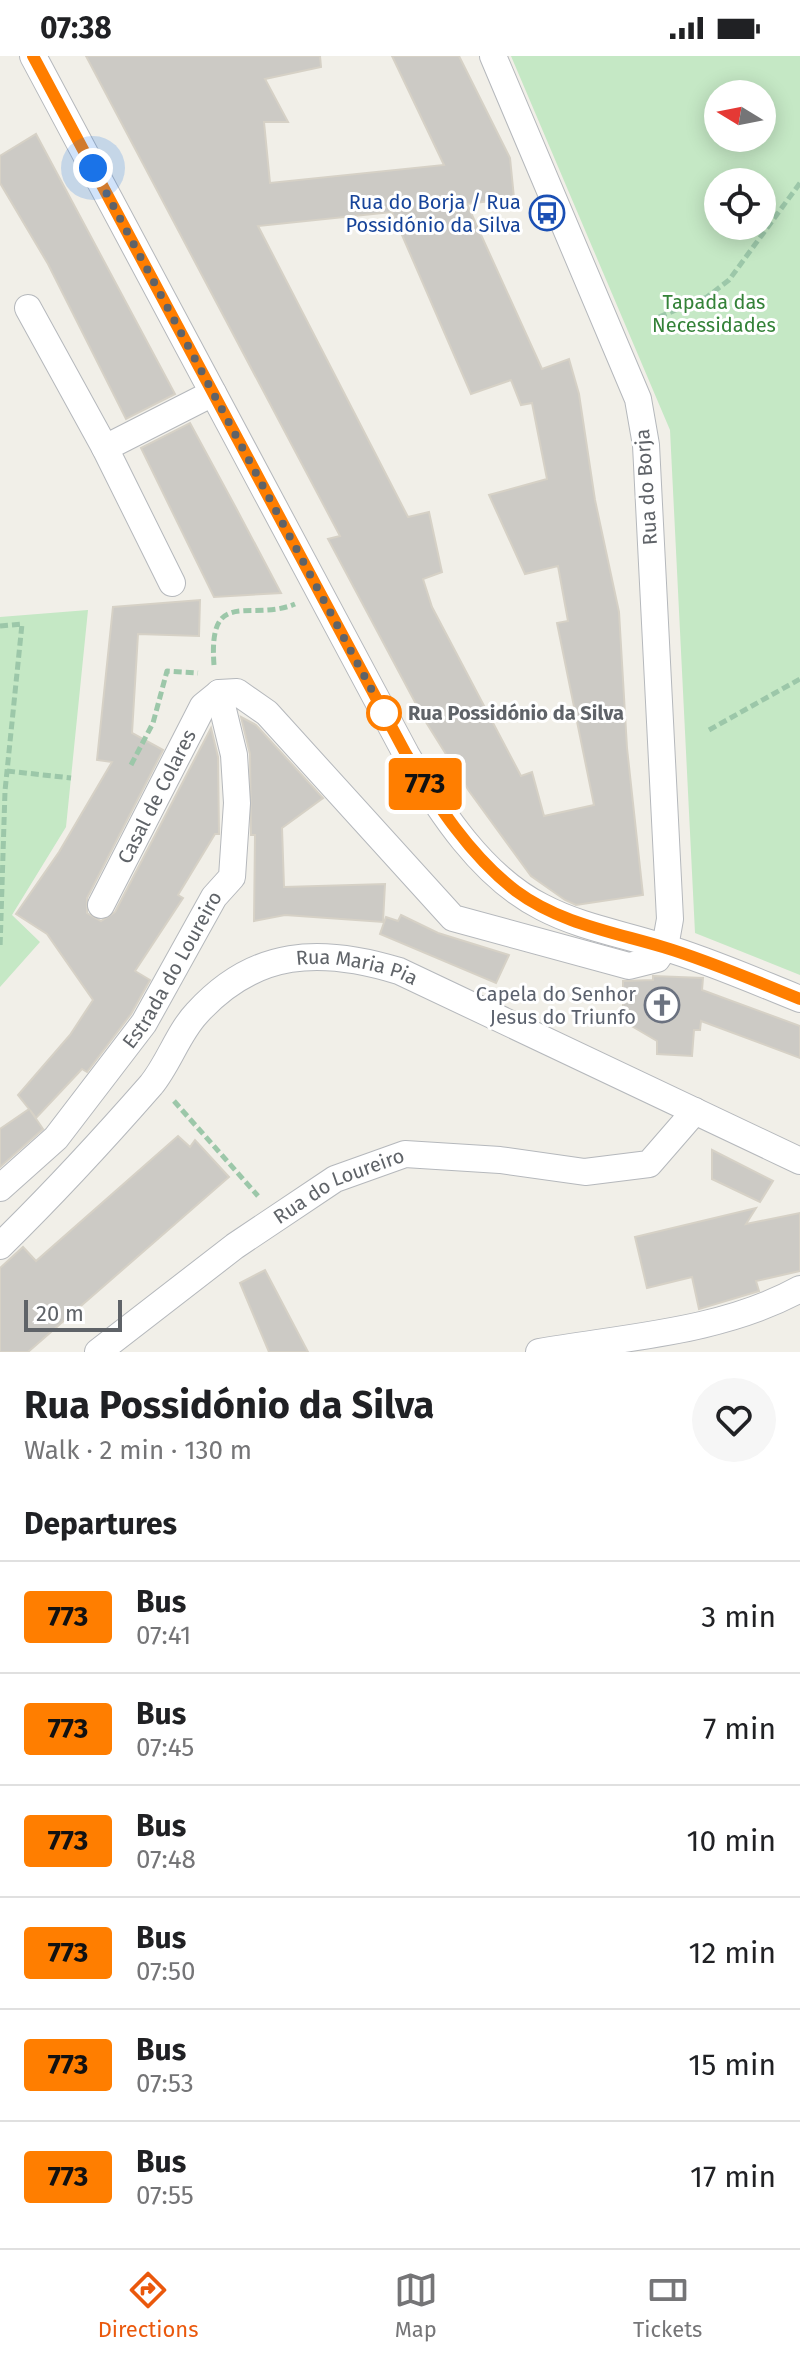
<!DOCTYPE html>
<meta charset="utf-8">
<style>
:root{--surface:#fff;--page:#f6f6f6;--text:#202124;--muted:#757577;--line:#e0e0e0;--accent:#ea580c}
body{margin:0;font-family:"Fira Sans",sans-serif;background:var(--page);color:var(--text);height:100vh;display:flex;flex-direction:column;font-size:30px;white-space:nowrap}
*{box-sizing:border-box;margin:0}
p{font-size:26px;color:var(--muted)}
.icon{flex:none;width:44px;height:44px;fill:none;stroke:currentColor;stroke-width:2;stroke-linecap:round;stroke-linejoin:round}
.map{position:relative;height:1296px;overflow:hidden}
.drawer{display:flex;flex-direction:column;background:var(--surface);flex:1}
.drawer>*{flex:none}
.badge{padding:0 16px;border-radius:6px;font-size:28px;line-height:52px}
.needle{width:52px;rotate:280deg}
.controls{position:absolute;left:704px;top:24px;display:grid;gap:16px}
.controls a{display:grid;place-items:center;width:72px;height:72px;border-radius:50%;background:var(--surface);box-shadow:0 4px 20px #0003;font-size:40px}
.scale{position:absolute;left:24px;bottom:20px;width:98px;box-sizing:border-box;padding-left:8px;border:4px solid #5f6368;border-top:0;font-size:22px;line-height:28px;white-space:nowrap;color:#5f6368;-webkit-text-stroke:6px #fff;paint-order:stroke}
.you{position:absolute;width:40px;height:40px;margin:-20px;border:6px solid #fff;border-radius:50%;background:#1a73e8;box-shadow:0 0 0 12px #1a73e833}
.map>.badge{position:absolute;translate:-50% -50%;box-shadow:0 0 0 4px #fff}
h2{padding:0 24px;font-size:30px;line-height:72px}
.round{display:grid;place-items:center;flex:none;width:84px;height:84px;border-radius:42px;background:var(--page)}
.head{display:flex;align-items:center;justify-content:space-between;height:136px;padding:0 24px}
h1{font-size:38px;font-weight:700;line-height:60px}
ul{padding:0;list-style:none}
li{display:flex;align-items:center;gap:24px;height:112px;padding:0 24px;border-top:2px solid var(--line)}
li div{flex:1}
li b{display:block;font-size:30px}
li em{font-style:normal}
li .badge{min-width:88px;font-weight:700;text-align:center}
.status{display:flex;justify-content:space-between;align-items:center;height:56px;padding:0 40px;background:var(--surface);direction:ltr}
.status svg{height:22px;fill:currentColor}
.dock{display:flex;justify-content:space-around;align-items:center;height:112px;border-top:2px solid var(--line);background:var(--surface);font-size:22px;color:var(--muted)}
.dock a{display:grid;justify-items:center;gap:4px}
.dock .on{color:var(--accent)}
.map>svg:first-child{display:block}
</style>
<div class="status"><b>07:38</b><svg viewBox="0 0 49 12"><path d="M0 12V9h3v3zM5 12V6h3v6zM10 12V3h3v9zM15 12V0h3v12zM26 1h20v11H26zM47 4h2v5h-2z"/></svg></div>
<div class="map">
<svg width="800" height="1296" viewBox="0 0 800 1296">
<rect width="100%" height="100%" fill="#f1efe8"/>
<g fill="#c5e8c5" fill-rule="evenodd">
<path d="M511 0H800V919L695 877 670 374ZM718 38H762V82H718ZM718 126H762V170H718Z"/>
<path d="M88 554 66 771 12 859 40 886 0 931V561Z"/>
</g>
<g fill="#cccac5" stroke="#d6d1c6" stroke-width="2" fill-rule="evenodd">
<path d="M86 0H320L321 11 265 23 288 66H264L270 127 444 109 392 0H459L510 102 514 142 467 148 542 313 569 303 579 338 595 444 619 556 627 692 643 839 576 849 565 844 531 820 469 735 424 663 328 483 340 480ZM392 156 471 338 511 324 521 349 532 347 547 423 489 439 525 518 558 510 568 565 557 567 594 749 544 760 532 716 521 720 432 551 423 523 442 516 429 456 408 461 258 170Z"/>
<path d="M36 78 175 338 126 363 48 208 0 127V100Z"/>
<path d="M190 367 236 452 281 537 214 541 141 392Z"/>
<path d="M200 544 199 580 138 578 132 677 163 694 87 842V857L101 865 115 856 211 672 218 701 219 778H215L178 839 183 842 135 915 150 924 131 958 87 1016 82 1013 36 1062 30 1054 43 1073 0 1111V1073L29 1053 18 1039 70 979 93 944 47 878 16 858 59 796 112 706 97 704 113 551Z"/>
<path d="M241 661 256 669 323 742 282 772 284 831 385 828 383 866 285 859 254 865 255 779H251L250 698Z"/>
<path d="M401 859 438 877 509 899 496 927 380 878 386 861 398 865Z"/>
<path d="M653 920 703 922 702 934 800 970V1002L701 965 700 974H694L692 1000 657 998V985L623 965V925L653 924Z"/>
<path d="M178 1080 190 1091 195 1084 229 1121 28 1296H0V1212L23 1191 36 1205Z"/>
<path d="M712 1094 773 1125 760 1146 712 1123Z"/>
<path d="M756 1152 746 1168 800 1157V1215L756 1225 759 1235 699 1253 692 1221 647 1232 635 1181Z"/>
<path d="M265 1214 308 1296H269L240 1227Z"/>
</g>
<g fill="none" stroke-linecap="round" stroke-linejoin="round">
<g stroke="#b5b8bc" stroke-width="28">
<g id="street">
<path d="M33 0 406 698C439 754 482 821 542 851 580 871 623 878 663 891 710 905 755 925 800 943"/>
<path d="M28 252 105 392 172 527"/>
<path d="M105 392 213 337"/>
<path id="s1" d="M101 849 203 650 219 637"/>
<path id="s2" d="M0 1132 56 1082 144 967 214 841 232 821 237 747 234 699 219 637 237 636 267 657 453 862 629 910 657 903 665 891 670 863 646 389 638 343 493 0"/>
<path id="s3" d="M0 1190C53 1138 102 1085 151 1029 169 1007 178 977 197 957 255 893 321 891 399 915L800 1105"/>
<path id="s4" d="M98 1296 235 1190 335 1123 405 1098 500 1104 585 1116 649 1108 695 1055"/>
<path d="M539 1296C625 1281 722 1276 800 1233"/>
</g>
</g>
<g stroke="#9cc7a9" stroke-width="5" stroke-dasharray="8 4" stroke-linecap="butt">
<path d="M659 261 707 241 729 224 800 127"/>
<path d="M0 570 22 568 5 735 0 893"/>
<path d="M214 609C208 529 250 567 295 548"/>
<path d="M709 674 800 623"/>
<path d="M131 709 153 667 167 615 198 617"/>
<path d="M7 715 71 722"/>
<path d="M174 1045 258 1140"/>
</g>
<use href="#street" stroke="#fff" stroke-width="26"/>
</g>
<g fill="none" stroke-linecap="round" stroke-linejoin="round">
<g stroke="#fff" stroke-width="18">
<path id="line" d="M33 0 406 698C436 747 470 800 516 835 559 867 613 876 663 891 710 905 755 925 800 943"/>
</g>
<use href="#line" stroke="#ff7e00" stroke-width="12"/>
<path stroke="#5f6368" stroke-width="8" stroke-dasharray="0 14.4" d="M93 112 384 657"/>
</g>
<defs>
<g id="bus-ring" transform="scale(1.8)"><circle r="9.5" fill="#fff" stroke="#1a4fb4" stroke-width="1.5"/><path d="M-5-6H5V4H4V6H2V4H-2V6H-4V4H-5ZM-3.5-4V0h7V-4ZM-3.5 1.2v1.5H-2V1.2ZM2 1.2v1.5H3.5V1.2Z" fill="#1a4fb4"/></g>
<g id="church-ring" transform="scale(1.8)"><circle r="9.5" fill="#fff" stroke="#6b7280" stroke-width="1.5"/><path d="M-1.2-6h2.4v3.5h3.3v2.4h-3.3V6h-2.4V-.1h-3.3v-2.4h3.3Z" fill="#6b7280"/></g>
</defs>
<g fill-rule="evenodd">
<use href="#bus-ring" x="547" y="157"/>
<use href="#church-ring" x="662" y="949"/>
</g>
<circle fill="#fff" stroke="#ff7e00" stroke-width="4" cx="384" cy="657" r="16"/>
<g text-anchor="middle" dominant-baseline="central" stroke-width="6" stroke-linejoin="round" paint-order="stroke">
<g font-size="20" fill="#164399" stroke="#fff" text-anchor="end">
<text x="521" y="146">Rua do Borja / Rua<tspan x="521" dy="23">Possidónio da Silva</tspan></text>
</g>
<g font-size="20" fill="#348238" stroke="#fff">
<text x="714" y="246">Tapada das<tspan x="714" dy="23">Necessidades</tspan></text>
</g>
<g font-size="20" fill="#5f6368" stroke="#fff">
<text transform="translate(646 431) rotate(-94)">Rua do Borja</text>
<text stroke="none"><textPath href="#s1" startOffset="122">Casal de Colares</textPath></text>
<text stroke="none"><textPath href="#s2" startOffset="280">Estrada do Loureiro</textPath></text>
<text stroke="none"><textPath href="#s3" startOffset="484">Rua Maria Pia</textPath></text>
<text stroke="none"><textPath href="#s4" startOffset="294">Rua do Loureiro</textPath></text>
</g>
<g font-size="20" font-weight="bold" fill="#5f6368" stroke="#fff" text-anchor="start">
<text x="408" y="657">Rua Possidónio da Silva</text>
</g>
<g font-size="20" fill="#5b616d" stroke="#fff" text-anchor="end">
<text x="636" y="938">Capela do Senhor<tspan x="636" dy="23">Jesus do Triunfo</tspan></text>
</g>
</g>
</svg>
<div class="controls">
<a><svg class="needle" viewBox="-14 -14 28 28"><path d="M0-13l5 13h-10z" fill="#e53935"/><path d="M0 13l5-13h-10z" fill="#757577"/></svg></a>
<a><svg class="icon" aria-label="locate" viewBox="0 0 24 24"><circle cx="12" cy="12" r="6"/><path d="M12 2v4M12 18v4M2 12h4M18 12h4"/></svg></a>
</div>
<div class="scale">20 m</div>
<div class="you" style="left:93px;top:112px"></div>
<b class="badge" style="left:425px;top:728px;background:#ff7e00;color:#111">773</b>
</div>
<section class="drawer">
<div class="head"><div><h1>Rua Possidónio da Silva</h1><p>Walk · 2 min · 130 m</p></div><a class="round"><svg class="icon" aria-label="heart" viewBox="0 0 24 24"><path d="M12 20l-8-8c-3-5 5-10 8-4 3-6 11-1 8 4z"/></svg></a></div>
<h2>Departures</h2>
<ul>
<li><span class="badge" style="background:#ff7e00;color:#111">773</span><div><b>Bus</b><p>07:41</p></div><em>3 min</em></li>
<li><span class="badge" style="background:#ff7e00;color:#111">773</span><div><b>Bus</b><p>07:45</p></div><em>7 min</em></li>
<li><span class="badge" style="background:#ff7e00;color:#111">773</span><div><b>Bus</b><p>07:48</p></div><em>10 min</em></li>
<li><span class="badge" style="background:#ff7e00;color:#111">773</span><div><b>Bus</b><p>07:50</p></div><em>12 min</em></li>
<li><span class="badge" style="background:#ff7e00;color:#111">773</span><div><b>Bus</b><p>07:53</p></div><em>15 min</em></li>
<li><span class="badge" style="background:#ff7e00;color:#111">773</span><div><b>Bus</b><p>07:55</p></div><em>17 min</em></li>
</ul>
</section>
<nav class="dock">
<a class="on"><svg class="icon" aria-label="directions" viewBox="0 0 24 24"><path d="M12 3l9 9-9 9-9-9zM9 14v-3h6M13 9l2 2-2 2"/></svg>Directions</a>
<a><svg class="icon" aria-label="map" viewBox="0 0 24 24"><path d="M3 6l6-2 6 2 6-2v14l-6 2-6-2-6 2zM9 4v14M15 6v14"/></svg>Map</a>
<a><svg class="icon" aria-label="tickets" viewBox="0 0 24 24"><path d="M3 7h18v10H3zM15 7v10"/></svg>Tickets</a>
</nav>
